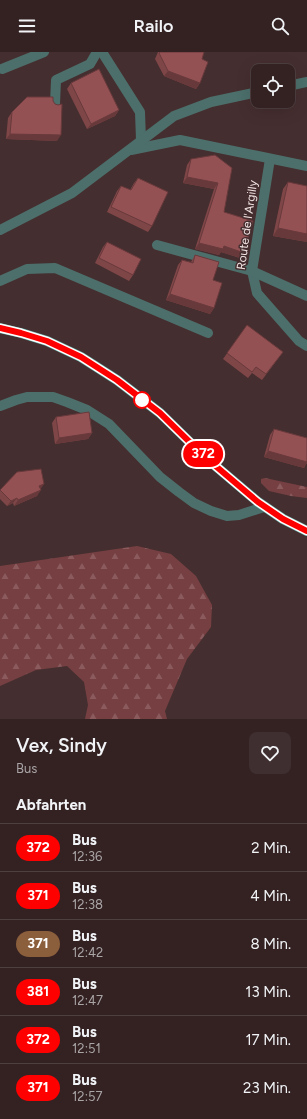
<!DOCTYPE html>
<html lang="de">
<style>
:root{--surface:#342223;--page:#3f2f30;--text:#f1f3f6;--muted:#a9a4a6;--line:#4e3f41}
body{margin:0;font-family:Figtree,sans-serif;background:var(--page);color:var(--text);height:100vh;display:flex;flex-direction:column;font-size:15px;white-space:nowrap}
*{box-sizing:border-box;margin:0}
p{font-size:13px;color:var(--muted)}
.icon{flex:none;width:22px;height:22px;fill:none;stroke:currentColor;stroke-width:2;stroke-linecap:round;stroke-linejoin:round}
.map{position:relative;height:667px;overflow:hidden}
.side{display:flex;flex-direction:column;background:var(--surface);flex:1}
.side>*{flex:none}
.badge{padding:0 8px;border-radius:13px;font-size:14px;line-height:26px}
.buttons{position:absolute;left:251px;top:12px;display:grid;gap:8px}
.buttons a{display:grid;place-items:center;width:44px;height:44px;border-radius:8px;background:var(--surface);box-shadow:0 4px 16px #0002,0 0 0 1px var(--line);font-size:20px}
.map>.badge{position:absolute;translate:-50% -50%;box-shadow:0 0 0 2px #fff}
h2{padding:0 16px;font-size:15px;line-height:36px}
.round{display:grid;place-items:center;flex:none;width:42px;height:42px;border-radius:8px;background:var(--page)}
.summary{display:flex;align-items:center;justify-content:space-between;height:68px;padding:0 16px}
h1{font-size:19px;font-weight:600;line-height:30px}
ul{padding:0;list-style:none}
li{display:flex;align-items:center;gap:12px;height:48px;padding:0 16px;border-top:1px solid var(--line)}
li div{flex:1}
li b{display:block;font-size:15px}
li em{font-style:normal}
li .badge{min-width:44px;font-weight:700;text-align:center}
header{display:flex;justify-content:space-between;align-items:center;height:52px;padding:0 16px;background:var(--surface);font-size:18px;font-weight:600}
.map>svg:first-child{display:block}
</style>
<header><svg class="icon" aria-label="menu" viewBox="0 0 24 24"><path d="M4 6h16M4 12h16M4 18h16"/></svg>Railo<svg class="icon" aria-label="search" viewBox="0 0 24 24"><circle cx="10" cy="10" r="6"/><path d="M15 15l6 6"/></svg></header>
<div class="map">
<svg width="307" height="667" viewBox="0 0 307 667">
<defs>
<pattern id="forest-firs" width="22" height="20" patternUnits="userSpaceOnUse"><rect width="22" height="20" fill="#763f42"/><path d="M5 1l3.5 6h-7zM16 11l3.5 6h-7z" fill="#8a5a5d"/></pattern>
</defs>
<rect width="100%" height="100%" fill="#452e2f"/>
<g fill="url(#forest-firs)">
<path d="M265 426 307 435V446L291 444 269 439 261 431V427Z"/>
<path d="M137 494 171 502 196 524 212 553 211 575 187 607 165 659 167 667H85L88 653 84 630 67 614 36 618 0 634V514Z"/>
</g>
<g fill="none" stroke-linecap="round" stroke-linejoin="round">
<g stroke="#4c6f6b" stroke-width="10">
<path d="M102 0 140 60 141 88"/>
<path d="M2 17 44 0"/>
<path d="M288 34 307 30"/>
<path d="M55 52 56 28 90 12 97 0"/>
<path d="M131 98 180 88 307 114"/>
<path d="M270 107 252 219 257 241 299 289 307 294"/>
<path d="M0 178 72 141 174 64 211 50 258 40"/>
<path d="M157 193 252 219 307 244"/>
<path d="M0 229 27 217 55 216 208 281"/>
<path d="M0 354 16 348 27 345H53L67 350 87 358 109 372 160 425 179 440 194 451 211 459 227 464 239 463 264 455"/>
</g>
<path stroke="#5ba69f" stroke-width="10" d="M0 276 21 281 47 289 81 305 117 328 160 361 205 405 258 450 283 467 307 479"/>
</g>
<g fill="#7f4648">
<path d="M158 0H204L202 7 200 31 196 37 164 24 155 7Z"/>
<path d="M71 31 119 58 115 64 87 77 67 37Z"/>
<path d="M12 60 57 89 6 87 8 66Z"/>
<path d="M191 107 232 116 224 160 240 206 221 200 219 203 195 197 214 137 183 131 187 113Z"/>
<path d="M138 126 152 174 148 180 107 160 117 139 121 134 130 138 134 131Z"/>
<path d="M288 130 307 190 273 184 283 137Z"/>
<path d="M107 190 133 223 129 229 95 211 103 195Z"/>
<path d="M195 203 213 228 214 256 210 262 166 248 178 213 182 208 191 210Z"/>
<path d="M247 273 283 300 262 328 252 321 248 326 223 307Z"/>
<path d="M56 365 92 381 88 387 55 392 52 371Z"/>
<path d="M274 377 307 386V412H306L304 416 264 405 270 383Z"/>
<path d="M40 437 37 444 14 454 13 451 7 454 0 447V438Z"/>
</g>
<g fill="#68393b">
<path d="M168 19 200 31 196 37 164 24Z"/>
<path d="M119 58 115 64 87 77 91 72Z"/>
<path d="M10 82 61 83 57 89 6 87Z"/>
<path d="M187 125 218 131 214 137 183 131Z"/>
<path d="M278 176 307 182V190L273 184Z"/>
<path d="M199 191 224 194 244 201 240 206 221 200 219 203 195 197Z"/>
<path d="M170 242 214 256 210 262 166 248Z"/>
<path d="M92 381 88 387 55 392 59 386Z"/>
<path d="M268 399 307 410V412H306L304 416 264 405Z"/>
<path d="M44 432 40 438 39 434Z"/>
<path d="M41 438 37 444 14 454 18 448Z"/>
<path d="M17 446 13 451 7 454 11 449Z"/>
</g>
<g fill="#945154" stroke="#68393b">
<path d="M160 0H204L202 7 208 10 200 31 168 19 159 1Z"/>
<path d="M99 17 119 58 91 72 71 31Z"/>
<path d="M27 45H53V49L55 52 58 53 62 52 61 83 10 82 12 60Z"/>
<path d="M215 103 232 116 224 160 253 169 244 201 224 194 223 197 199 191 218 131 187 125 191 107Z"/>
<path d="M138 126 168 140 152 174 111 155 121 134 131 138Z"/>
<path d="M288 130 307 134V182L278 176Z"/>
<path d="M107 190 141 207 133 223 99 206Z"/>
<path d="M195 203 219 210 213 228 222 231 214 256 170 242 182 208 193 211Z"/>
<path d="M247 273 283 300 266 322 256 315 252 320 227 301Z"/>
<path d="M89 360 92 381 59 386 56 365Z"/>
<path d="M274 377 307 386V410L268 399Z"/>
<path d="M41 417 44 432 39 434 41 438 18 448 17 446 11 449 0 438 17 420Z"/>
</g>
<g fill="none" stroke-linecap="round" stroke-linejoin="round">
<g stroke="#fff" stroke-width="9">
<path id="line" d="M0 276 21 281 47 289 81 305 117 328 160 361 205 405 258 450 283 467 307 479"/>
</g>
<use href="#line" stroke="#f00" stroke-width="6"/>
</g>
<circle fill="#fff" stroke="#f00" stroke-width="2" cx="142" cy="348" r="8"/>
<g text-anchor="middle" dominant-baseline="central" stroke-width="3" stroke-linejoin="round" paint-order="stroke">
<g font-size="12" fill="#f1e2e2" stroke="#452e2f">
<text transform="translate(247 173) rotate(-82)">Route de l'Argilly</text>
</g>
</g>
</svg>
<div class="buttons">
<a><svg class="icon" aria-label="locate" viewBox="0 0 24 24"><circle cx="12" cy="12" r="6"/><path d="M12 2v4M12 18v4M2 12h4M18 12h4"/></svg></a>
</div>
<b class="badge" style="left:203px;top:402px;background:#f00;color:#fff">372</b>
</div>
<section class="side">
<div class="summary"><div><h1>Vex, Sindy</h1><p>Bus</p></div><a class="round"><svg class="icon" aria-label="heart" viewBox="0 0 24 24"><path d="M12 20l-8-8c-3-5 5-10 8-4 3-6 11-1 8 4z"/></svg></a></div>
<h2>Abfahrten</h2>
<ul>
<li><span class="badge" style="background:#f00;color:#fff">372</span><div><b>Bus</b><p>12:36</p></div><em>2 Min.</em></li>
<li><span class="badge" style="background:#f00;color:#fff">371</span><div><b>Bus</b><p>12:38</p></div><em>4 Min.</em></li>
<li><span class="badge" style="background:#8b5e3c;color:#fff">371</span><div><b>Bus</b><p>12:42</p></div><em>8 Min.</em></li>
<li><span class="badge" style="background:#f00;color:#fff">381</span><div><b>Bus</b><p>12:47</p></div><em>13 Min.</em></li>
<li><span class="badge" style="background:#f00;color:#fff">372</span><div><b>Bus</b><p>12:51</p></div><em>17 Min.</em></li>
<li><span class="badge" style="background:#f00;color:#fff">371</span><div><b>Bus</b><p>12:57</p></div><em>23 Min.</em></li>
</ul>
</section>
